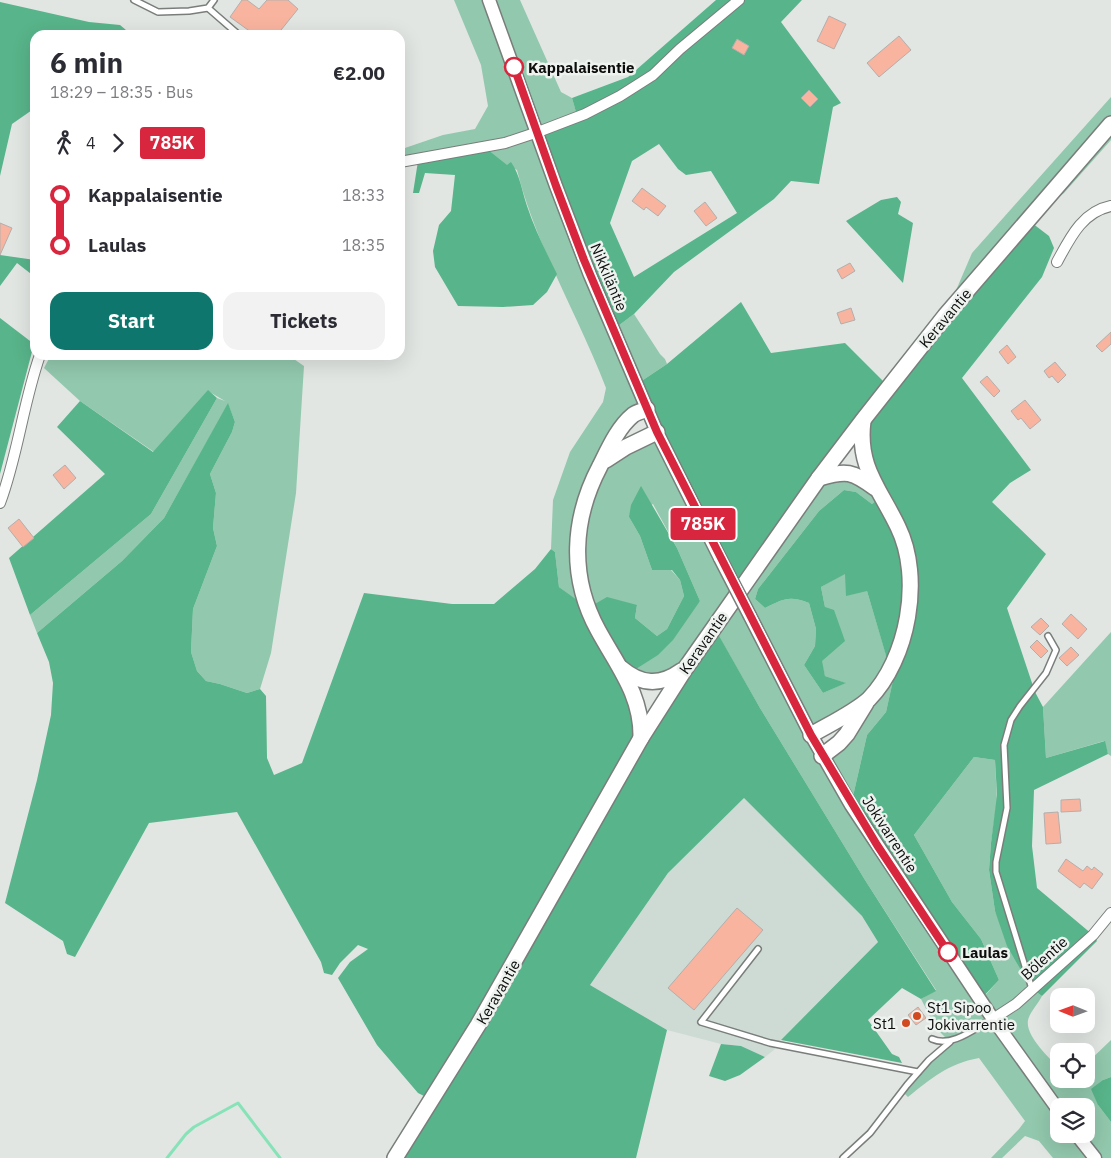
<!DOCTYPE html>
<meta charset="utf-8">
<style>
:root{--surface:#fff;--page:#f2f2f3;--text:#2b2b33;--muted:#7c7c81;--accent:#0f766e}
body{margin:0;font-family:"IBM Plex Sans",sans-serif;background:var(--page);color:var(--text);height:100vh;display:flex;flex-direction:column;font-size:19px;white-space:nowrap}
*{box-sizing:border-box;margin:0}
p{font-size:16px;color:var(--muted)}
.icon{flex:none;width:28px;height:28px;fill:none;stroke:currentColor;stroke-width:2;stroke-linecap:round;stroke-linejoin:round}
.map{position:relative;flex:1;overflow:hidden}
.drawer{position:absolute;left:30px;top:30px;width:375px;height:330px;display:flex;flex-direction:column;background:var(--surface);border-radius:15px;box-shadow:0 5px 20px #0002}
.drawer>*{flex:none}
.badge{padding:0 10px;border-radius:4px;font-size:18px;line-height:32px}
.needle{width:32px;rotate:271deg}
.controls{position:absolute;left:1050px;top:988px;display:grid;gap:10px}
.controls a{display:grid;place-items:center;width:45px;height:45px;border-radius:10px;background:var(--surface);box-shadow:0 5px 20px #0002;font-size:25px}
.map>.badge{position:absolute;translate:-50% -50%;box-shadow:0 0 0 2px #fff}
.legs{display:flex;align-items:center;gap:8px;height:55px;padding:0 20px;font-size:16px}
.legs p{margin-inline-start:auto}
.headline{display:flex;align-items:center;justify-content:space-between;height:85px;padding:0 20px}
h1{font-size:28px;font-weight:700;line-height:38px}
.cta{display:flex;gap:10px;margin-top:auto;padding:10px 20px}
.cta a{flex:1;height:58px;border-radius:15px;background:var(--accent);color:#fff;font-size:20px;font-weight:700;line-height:58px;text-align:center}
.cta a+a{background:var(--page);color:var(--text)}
ul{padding:0 20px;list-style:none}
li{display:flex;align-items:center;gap:18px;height:50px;font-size:19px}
li i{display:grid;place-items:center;width:8px;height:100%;margin:0 6px;background:currentColor}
li i::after{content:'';width:12px;height:12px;margin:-6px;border:4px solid;border-radius:50%;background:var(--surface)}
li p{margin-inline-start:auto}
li:first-child i{background:linear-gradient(#0000 50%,currentColor 0)}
li:last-child i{background:linear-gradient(currentColor 50%,#0000 0)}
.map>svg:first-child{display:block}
</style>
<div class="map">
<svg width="1111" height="1158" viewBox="0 0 1111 1158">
<rect width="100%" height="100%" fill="#e1e6e3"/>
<path fill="#cedbd4" d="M744 798 862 916 878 942 781 1040 774 1050 765 1057 741 1046 721 1044 667 1030 590 985 668 873Z"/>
<g fill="#92c8ad" fill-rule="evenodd">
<path d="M454 0H520L561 92 572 98 577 115 614 329 634 314 660 354 665 359 667 364 637 384 647 409 601 462 657 432 741 589 819 478 835 474 882 497 872 504 856 492 844 490 819 511 758 589 755 599 765 608C783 599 789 595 809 603L816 629 815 646 804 665 823 693 845 683 825 676 821 661 825 607 821 587 845 573 867 591 890 668 901 646 886 712 867 735 851 805 981 1000 999 980 981 939 952 902 914 835 974 757 995 760 997 801 991 843 989 870 995 911 1032 989 1042 996C1038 1004 1030 1012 1028 1020 1025 1036 1049 1057 1059 1069V1079H1086V1064L1111 1040V1077L1103 1080 1098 1105 1111 1122V1158H1053L1039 1141 1025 1136 1002 1158H991L1019 1129 1025 1121 979 1058C947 1064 932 1078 908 1097L902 1091 950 1042 936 1028 921 999 936 990 865 880 760 708 714 628 669 680 628 674 700 601 677 548 653 504 629 517 640 536 652 570H671L680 580 684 596 667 629 657 636 635 618 637 605 588 609 559 587 555 552 551 549 553 500 570 452 603 402 606 388C578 315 536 246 517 170L507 165 400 162V153L402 149 443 135 475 129 488 106 481 65ZM862 710 822 755 811 735ZM1059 1106H1086V1134H1059Z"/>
<path d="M1111 97V140L1064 193 1028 220 945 316 972 253Z"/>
<path d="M51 355H288L304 366 296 493 271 653 260 689 247 693 220 684 206 681 197 671 191 652 193 609 217 546 213 528 216 493 210 474 232 432 235 422 228 404 164 518 122 561 37 633 30 615 151 514 217 398 225 401 208 391 154 452 80 401 44 368Z"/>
<path d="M1111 632V756L1108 754 1104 741 1046 758 1043 707Z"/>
</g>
<g fill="#58b48a" fill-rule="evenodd">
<path d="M716 0H802L781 22 841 103 833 107 819 184 791 181 774 199 674 272 634 314 614 329 538 132 578 119 572 98 628 77ZM659 144 678 169 686 175 711 171 737 213 634 277 610 223 632 161Z"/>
<path d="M0 2 89 22 120 25 132 35H35V108L12 124 0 176Z"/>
<path d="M488 150 507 165 511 162C520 175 522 191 527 206 535 230 546 252 557 274L547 292 533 305 503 307 458 306 435 267 433 251 439 225 451 211 455 175 425 173 419 193H413L418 161Z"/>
<path d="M897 197 901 202 898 214 913 223 903 283 846 221 881 200Z"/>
<path d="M1028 220 1049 236 1054 248 1042 277 962 378 1031 470 1010 483 992 502 1046 554 1007 608 1035 692 1043 707 1046 758 1105 741 1108 754 1034 790 1032 846 1037 888 1093 935 1097 941 1042 996 1032 989 1007 946 995 911 989 870 991 843 997 795 995 760 974 757 914 835 952 902 981 939 999 980 980 1000 851 805 867 735 886 712 900 649 890 669 867 591 846 596 845 574 821 587 825 607 834 610 845 641 822 661 825 676 846 683 823 693 804 665 815 646 816 629 809 603C789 595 783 599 765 608L755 599 758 589 819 511 844 490 856 492 872 504 881 497 863 421 741 589 637 384 667 364 741 302 771 353 845 343 889 387Z"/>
<path d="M0 255 35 260V277L17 263 0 286Z"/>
<path d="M0 318 34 344 0 474Z"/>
<path d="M208 390 217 398 151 514 30 615 9 558 105 474 57 427 80 401 153 452Z"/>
<path d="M228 403 235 422 232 432 210 474 216 493 213 528 217 546 193 609 191 652 197 671 206 681 220 684 247 693 260 689 266 696 267 758 274 775 302 763 364 593 452 604H494L535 569 551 549 555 552 559 587 588 608 607 597 637 605 635 618 657 636 667 629 684 596 680 580 672 570H652L640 536 629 517 631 505 641 486 677 548 700 601 673 640 658 655 628 674 641 737 714 627 760 708 865 880 936 991 921 999 902 988 868 1020 892 1054 899 1057 902 1063 781 1040 878 942 862 916 744 798 668 873 590 985 667 1030 636 1158H395L432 1100 418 1093 377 1045 338 978 350 962 368 949 358 945 340 963 332 975 324 973 321 962 237 812 149 823 75 957 67 954 63 941 5 903 37 780 51 715 53 683 49 662 37 633 122 561 164 518Z"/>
<path d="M721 1044 741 1046 765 1057 740 1075 725 1081 709 1076Z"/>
<path d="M1111 1077V1122L1098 1105 1091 1089 1103 1080Z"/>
</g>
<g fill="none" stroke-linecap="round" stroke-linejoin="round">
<path stroke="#87e3b7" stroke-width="3" d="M167 1158 186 1134 194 1127 238 1103 280 1158"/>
</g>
<g fill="#f9b49f" stroke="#b3aeac">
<path d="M242 0H247L259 9 267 0H288L298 9 277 35H255L230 17Z"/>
<path d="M829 16 846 24 834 49 817 41Z"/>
<path d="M899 36 911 50 879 77 867 63Z"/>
<path d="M737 39 749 46 744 55 732 48Z"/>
<path d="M809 90 818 99 810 107 801 98Z"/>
<path d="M642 188 666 206 658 216 646 207 644 210 632 201Z"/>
<path d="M705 202 717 218 706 226 694 211Z"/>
<path d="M0 223 12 228 0 255Z"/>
<path d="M850 263 855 271 842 279 837 270Z"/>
<path d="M851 308 855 320 841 324 837 313Z"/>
<path d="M1111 332V344L1102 352 1096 346Z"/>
<path d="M1007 345 1016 357 1008 364 999 352Z"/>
<path d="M1055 362 1066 375 1058 383 1052 376 1049 378 1044 371Z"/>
<path d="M987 376 1000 391 994 397 980 382Z"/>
<path d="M1025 400 1041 420 1030 429 1021 418 1018 420 1011 411Z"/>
<path d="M65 465 76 478 64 489 53 475Z"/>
<path d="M19 519 34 538 23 547 8 528Z"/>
<path d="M1071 614 1087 629 1078 639 1062 624Z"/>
<path d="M1041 618 1049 626 1040 635 1031 627Z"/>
<path d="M1037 640 1048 651 1041 658 1030 647Z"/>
<path d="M1071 647 1079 655 1067 666 1059 658Z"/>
<path d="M1080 799 1081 811 1061 812V800Z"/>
<path d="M1058 812 1061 843 1046 844 1044 813Z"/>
<path d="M1066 859 1083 871 1087 866 1092 870 1094 867 1103 874 1092 889 1084 883 1080 888 1058 871Z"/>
<path d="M737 908 763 930 694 1010 668 988Z"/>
<path d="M918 1007 926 1018 916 1025 908 1015Z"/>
</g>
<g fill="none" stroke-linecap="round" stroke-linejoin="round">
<g stroke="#797e7b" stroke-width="8">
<g id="service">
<path d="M134 0 158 12 189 11 208 8 214 0"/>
<path d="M208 8 239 35"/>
<path d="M758 949 701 1022 770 1043 918 1072"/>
<path d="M1032 989 996 872V862L1007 808 1004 745 1011 720 1020 706 1046 673 1056 650 1048 636"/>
<path d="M932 1039C952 1048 975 1028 992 1019"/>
<path d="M843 1158 870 1133 907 1085 929 1060 950 1042"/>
</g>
</g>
<g stroke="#797e7b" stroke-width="12">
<g id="minor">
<path d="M400 162 505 143 538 132 585 114 620 96 653 75 680 49 739 0"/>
<path d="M1057 262C1070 238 1082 212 1111 206"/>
<path d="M0 503C18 455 23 403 40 355"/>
<path d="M993 1019 1016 1004 1093 935 1111 913"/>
</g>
</g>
<g stroke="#797e7b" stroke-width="15">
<g id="tertiary">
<path d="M489 0 556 186 590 275 657 432 720 558"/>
<path d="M750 616 811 735 851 805 993 1019 1059 1111"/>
<path d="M1076 1134 1095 1158"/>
</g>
</g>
<g stroke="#797e7b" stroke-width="18">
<g id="secondary">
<path d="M606 460 626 447 657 432"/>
<path d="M819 478C847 470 852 471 875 488"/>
<path d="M621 668C641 685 660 686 681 671"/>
<path d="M811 735C828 725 855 712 869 699 908 659 923 578 898 527 880 489 857 467 863 421"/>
<path d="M641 738C642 695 618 667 598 630 569 577 572 519 600 466 608 450 618 427 633 415 637 412 643 411 647 409"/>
<path d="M822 756 839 743 847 734 866 703"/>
<path d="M395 1158 478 1025 641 738 685 669 819 478 863 420 945 316 1111 124"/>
</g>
</g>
<use href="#service" stroke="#fff" stroke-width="5"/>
<use href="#minor" stroke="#fff" stroke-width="10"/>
<use href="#tertiary" stroke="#fff" stroke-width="12"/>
<use href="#secondary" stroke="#fff" stroke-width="15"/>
<g stroke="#797e7b" stroke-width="15" stroke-linecap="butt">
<path id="tertiary-bridge" d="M720 558 750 616"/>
</g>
<use href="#tertiary-bridge" stroke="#fff" stroke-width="12"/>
</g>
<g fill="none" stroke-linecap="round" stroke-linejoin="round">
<g stroke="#fff" stroke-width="11">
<path id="line-1" d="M514 67 556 186 584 260 657 432 811 735 877 845 948 952"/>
</g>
<use href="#line-1" stroke="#d7263d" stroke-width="8"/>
</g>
<g fill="#fff" stroke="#d7263d" stroke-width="2.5">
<circle cx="514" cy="67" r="9"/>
<circle cx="948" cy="952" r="9"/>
</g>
<g fill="#d24a1f" stroke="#eef3f0" stroke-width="2">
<circle cx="917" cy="1016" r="5"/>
<circle cx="906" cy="1023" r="5"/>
</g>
<g text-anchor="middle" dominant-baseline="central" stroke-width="5" stroke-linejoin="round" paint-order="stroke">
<g font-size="15" font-weight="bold" fill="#0c0d0c" stroke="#eef3f0" text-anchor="start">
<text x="528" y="67">Kappalaisentie</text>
<text x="962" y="952">Laulas</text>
</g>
<g font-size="15" fill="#0c0d0c" stroke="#eef3f0">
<text transform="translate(609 277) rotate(67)">Nikkiläntie</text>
<text transform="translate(945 318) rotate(-50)">Keravantie</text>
<text transform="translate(703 643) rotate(-55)">Keravantie</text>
<text transform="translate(890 834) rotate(57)">Jokivarrentie</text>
<text transform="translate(1044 958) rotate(-42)">Bölentie</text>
<text transform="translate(498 992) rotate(-60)">Keravantie</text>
</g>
<g font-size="15" fill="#0c0d0c" stroke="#eef3f0" text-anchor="start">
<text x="927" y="1007">St1 Sipoo<tspan x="927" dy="17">Jokivarrentie</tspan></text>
<text x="896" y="1023" text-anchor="end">St1</text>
</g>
</g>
</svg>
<div class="controls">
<a><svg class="needle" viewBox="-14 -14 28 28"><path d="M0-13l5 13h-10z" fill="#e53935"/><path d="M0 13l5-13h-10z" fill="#7c7c81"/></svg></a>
<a><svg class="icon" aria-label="locate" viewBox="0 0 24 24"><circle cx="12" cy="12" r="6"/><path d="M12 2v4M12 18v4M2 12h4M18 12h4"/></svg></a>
<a><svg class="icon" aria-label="layers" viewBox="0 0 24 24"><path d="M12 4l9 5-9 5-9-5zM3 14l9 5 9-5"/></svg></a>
</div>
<b class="badge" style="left:703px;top:524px;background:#d7263d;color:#fff">785K</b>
<section class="drawer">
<div class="headline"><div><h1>6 min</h1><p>18:29 – 18:35 · Bus</p></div><b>€2.00</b></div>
<div class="legs"><svg class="icon" aria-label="walk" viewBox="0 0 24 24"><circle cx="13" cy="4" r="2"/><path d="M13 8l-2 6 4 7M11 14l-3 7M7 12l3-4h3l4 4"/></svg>4<svg class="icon" aria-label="forward" viewBox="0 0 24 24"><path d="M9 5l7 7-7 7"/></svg><b class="badge" style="background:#d7263d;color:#fff">785K</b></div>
<ul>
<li><i style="color:#d7263d"></i><b>Kappalaisentie</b><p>18:33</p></li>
<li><i style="color:#d7263d"></i><b>Laulas</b><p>18:35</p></li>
</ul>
<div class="cta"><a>Start</a><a>Tickets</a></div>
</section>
</div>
